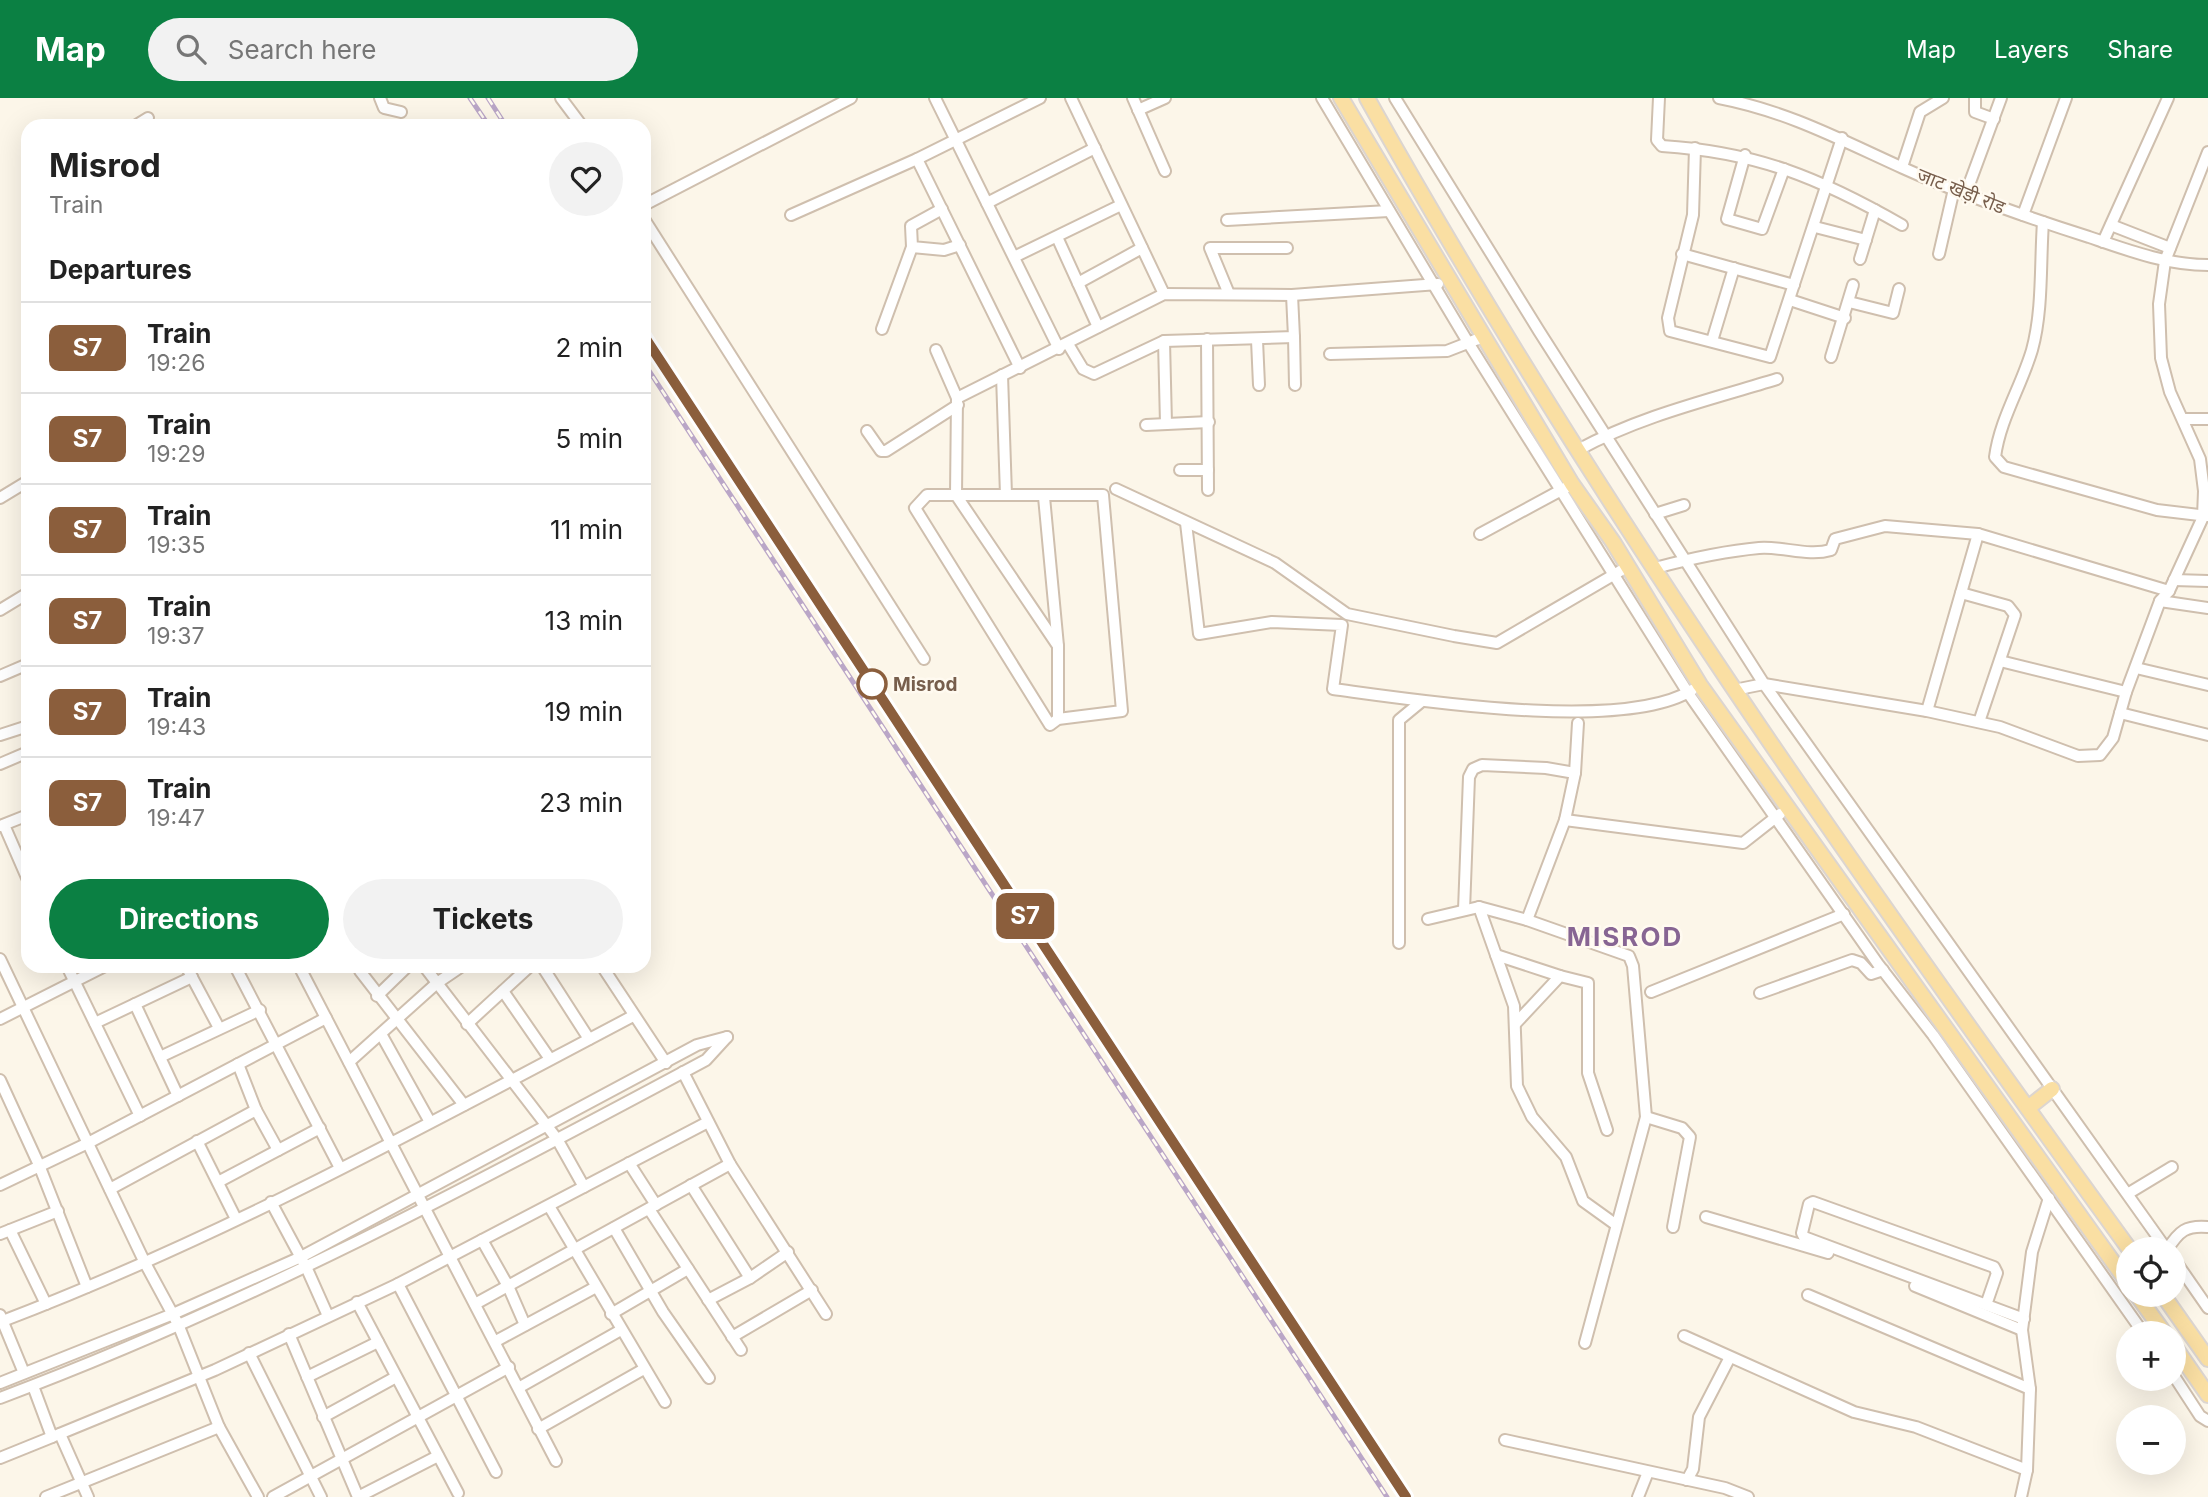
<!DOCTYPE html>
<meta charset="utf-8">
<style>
:root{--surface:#fff;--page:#f2f2f2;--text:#222;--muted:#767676;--line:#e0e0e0;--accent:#0b8043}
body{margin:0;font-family:Inter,"Noto Sans Devanagari",sans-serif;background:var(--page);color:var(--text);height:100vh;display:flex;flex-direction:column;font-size:26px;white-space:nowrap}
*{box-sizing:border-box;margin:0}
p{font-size:23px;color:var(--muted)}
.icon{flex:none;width:38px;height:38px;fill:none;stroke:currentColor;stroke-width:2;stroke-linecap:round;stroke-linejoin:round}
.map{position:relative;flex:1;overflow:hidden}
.details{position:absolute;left:21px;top:21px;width:630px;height:854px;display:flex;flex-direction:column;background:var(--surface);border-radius:21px;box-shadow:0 7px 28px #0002}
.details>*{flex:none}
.badge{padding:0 14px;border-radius:10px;font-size:24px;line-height:46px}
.controls{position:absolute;left:2116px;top:1139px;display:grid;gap:14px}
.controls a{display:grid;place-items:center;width:70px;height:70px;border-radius:50%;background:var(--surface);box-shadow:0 7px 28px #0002;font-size:35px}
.map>.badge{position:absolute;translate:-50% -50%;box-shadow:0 0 0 4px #fff}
h2{padding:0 28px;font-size:26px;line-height:63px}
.round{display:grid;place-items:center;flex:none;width:74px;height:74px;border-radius:37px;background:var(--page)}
.headline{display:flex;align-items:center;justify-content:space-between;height:119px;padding:0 28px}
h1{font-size:33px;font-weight:700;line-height:52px}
.button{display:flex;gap:14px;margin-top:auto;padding:14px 28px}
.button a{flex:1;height:80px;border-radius:42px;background:var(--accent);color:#fff;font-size:28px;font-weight:700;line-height:80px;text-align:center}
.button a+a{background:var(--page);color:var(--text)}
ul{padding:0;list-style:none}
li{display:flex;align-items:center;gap:21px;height:91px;padding:0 28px;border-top:2px solid var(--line)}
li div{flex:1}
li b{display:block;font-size:26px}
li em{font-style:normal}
li .badge{min-width:77px;font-weight:700;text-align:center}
header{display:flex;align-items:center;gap:42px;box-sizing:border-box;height:98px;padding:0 35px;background:var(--accent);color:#fff}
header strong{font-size:33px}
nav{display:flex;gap:38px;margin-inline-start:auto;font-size:24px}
.search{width:490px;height:63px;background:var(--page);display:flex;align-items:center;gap:18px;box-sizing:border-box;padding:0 24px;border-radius:38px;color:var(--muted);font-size:26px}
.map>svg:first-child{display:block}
</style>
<header>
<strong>Map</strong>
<div class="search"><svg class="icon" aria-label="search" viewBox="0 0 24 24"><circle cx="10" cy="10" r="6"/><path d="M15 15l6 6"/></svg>Search here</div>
<nav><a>Map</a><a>Layers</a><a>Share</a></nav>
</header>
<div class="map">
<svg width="2208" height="1399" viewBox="0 0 2208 1399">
<rect width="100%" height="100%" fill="#fcf6e9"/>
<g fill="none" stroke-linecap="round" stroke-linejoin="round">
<g stroke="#cfbfae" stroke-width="14">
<g id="minor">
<path d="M380 0 384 10 401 14"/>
<path d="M561 0 582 28"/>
<path d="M935 0 1059 251"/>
<path d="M1071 0 1164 196"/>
<path d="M1133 0 1165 73"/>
<path d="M1322 0 1469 246 1688 595 1878 866 1933 937 2144 1236"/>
<path d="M1395 0 1539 233 1764 586 2167 1152C2179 1133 2186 1127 2208 1129"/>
<path d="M1659 0 1657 42 1662 48C1757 54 1820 80 1902 127"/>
<path d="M1719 0C1787 13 1841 42 1903 70 1963 97 2026 119 2089 139 2127 152 2167 167 2208 167"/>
<path d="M1975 0V14L1994 21"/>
<path d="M1138 12 1165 0"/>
<path d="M135 28 148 20"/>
<path d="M1695 50 1693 117 1668 220 1670 233 1770 259 1842 40"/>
<path d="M1745 57 1727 121 1762 131 1784 71"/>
<path d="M917 61 1020 270"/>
<path d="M1902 69 1920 14 1943 0"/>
<path d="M1966 95 2001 0"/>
<path d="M987 105 1095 50"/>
<path d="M644 107 851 0"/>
<path d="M942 111 911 128 912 149 944 152 960 147"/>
<path d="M791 117 917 61 1040 0"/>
<path d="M2023 117 2066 0"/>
<path d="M644 121 924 561"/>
<path d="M1227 122 1389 113"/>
<path d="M2043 124C2040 166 2043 212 2032 252 2021 289 2000 321 1995 359L2004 369 2157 412 2208 418"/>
<path d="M2111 127 2170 150"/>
<path d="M1815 129 1866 142"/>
<path d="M1057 139 1098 229"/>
<path d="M2103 144 2168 0"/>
<path d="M1682 156 1794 187"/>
<path d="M1939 156 1954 91"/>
<path d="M1014 159 1121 107"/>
<path d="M1860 161 1875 112"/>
<path d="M1078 185 1142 150"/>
<path d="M1229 196 1210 150H1287"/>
<path d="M1790 202 1845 220"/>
<path d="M1849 204 1893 215 1899 191"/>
<path d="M882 231 912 149"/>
<path d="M1294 239 1295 287"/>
<path d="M1207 241 1208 392"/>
<path d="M1257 242 1259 287"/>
<path d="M1164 243 1166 326"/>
<path d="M1712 243 1734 170"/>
<path d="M1068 246 1083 271 1094 276 1164 243 1294 239 1292 197"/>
<path d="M936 252 957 300"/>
<path d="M1330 256 1447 253 1483 239"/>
<path d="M1831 259 1853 187"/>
<path d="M1002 277 1006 397"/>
<path d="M2184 321H2208"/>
<path d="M1146 327 1209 324"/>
<path d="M867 333 881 353H886L958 307"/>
<path d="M1578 352C1640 318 1709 302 1777 281"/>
<path d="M1180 372H1208"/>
<path d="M1116 391 1275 465 1347 516 1454 538 1497 545 1627 469"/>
<path d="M927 397H1103L1122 613 1058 621 1050 627 915 410Z"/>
<path d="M1044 399 1058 548V621"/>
<path d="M0 400 28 383"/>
<path d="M1655 416 1684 407"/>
<path d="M1186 425 1199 536 1272 524 1342 527 1333 591C1415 602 1624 635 1692 592"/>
<path d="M1480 436 1567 389"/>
<path d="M1655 470C1689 461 1725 453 1759 450 1783 448 1808 459 1831 452L1835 441 1885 428 1978 436"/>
<path d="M2174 482 2208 483"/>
<path d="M1961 495 2008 508 2015 517 1979 624"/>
<path d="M2160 503 2208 510"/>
<path d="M0 512 28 495"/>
<path d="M1058 548 956 397 957 300 1164 196 1292 197 1438 186"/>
<path d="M2000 563 2126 594"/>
<path d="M2136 570 2208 587"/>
<path d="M0 578 28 566"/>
<path d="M1734 592 1764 586 1927 613 2000 629 2078 658 2100 657 2113 640 2126 594 2160 503 2169 493 2203 419 2204 393 2200 361 2170 294 2161 260 2159 206 2165 163 2208 54"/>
<path d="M1927 613 1978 436 2169 493"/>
<path d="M2120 615 2208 637"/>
<path d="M1578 625 1575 675 1565 722 1527 822 1629 858 1633 868 1646 1019 1585 1245"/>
<path d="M0 637 28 628"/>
<path d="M0 666 28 654"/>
<path d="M1565 722 1743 745 1780 716"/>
<path d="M4 727 28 782"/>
<path d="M0 728 28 717"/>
<path d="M1479 809 1514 908 1517 988 1532 1019 1566 1059 1583 1103 1615 1126"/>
<path d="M1464 812 1469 679 1473 671 1482 667 1546 670 1575 675"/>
<path d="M1428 821 1479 809 1527 822"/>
<path d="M1399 845V622L1422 603"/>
<path d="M1496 857 1560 878"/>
<path d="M0 861 145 1165 178 1226 219 1329 258 1399"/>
<path d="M67 868 140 1018"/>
<path d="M186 868 219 930"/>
<path d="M235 868 340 1070"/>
<path d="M299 868 556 1363"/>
<path d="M424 868 557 1041 584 1089"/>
<path d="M542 868 589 941"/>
<path d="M602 868 666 965"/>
<path d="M360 873 464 1007"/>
<path d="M503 893 550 961"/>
<path d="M1651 894 1844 816"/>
<path d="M1760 895 1852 862 1861 865 1871 876 1883 872"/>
<path d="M377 898 408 868"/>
<path d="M135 906 178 998"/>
<path d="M0 921 105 868"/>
<path d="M95 925 192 879"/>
<path d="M1516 925 1560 878 1588 885V975L1607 1032"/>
<path d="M467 926 530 868"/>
<path d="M381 936 430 1024"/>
<path d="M160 959 260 912"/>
<path d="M349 964 437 885 462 868"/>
<path d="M238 966 256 1012 278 1052"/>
<path d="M683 974 730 1066 826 1216"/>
<path d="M0 982 39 1067 87 1189"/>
<path d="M1646 1019 1682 1030 1690 1039 1673 1129"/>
<path d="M197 1043 236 1121"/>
<path d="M629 1065 656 1107"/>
<path d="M218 1084 320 1030"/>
<path d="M0 1087 88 1045 326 920"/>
<path d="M691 1087 750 1180"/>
<path d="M110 1091 256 1012"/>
<path d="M2129 1095 2172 1069"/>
<path d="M271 1104 307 1171 328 1218"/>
<path d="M549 1108 665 1304"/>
<path d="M649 1111 741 1252"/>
<path d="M1706 1119 1828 1155"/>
<path d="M614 1130 663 1214 709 1280"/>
<path d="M10 1132 46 1206"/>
<path d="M0 1136 58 1113"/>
<path d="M482 1142 508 1188 525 1227"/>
<path d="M2174 1161 2208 1210"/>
<path d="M398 1186 496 1374"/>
<path d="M1915 1188 2022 1232"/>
<path d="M1808 1197 2030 1291"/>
<path d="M708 1202 750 1180 788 1154"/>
<path d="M357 1204 458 1395"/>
<path d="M475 1206 730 1066"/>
<path d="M1986 1207 1997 1175 1994 1169 1813 1104 1809 1106 1802 1135 1804 1139 2024 1221"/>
<path d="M611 1216 688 1171"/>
<path d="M0 1217 24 1275"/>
<path d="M0 1224C219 1141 426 1027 633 918"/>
<path d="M289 1236 358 1399"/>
<path d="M1684 1238 1854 1314 1916 1329 2027 1372"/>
<path d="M732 1239 812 1192"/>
<path d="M496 1243 596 1189"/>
<path d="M249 1255 321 1399"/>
<path d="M2174 1278 2200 1318 2208 1323"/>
<path d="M307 1279 378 1244"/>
<path d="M0 1285 173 1216 301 1159 697 947 727 939"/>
<path d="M33 1288 52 1339 215 1272 398 1186 708 1024"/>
<path d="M520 1289 621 1232"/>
<path d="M0 1300C246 1208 475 1086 706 962L727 939"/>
<path d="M323 1319 396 1279"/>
<path d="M538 1331 644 1271"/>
<path d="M60 1336 88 1399"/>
<path d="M1505 1342 1725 1390 1748 1399"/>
<path d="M0 1360 52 1339"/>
<path d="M1687 1382 1693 1371 1699 1319 1729 1261"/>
<path d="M46 1399 219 1329"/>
<path d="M273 1399 509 1269"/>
<path d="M358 1399 438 1358"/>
<path d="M1638 1399 1648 1374"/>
<path d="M2021 1399 2027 1372 2030 1291 2022 1232 2032 1154 2049 1100"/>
</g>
</g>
<g stroke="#dcd5d0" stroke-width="18">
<g id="major">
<path d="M1341 0 1572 386 1613 444 1700 587 2128 1185"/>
<path d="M1367 0C1592 402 1859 779 2130 1152"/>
<path d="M2028 1010 2052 991"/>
<path d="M2137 1197 2165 1236"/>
<path d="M2163 1197 2208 1261"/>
<path d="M2174 1248 2208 1297"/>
</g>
</g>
<use href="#minor" stroke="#fff" stroke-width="10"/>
<use href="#major" stroke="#fadfa3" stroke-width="14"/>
<g stroke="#baa6c7" stroke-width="5">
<g id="rail">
<path d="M470 0 489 28"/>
<path d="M488 0 506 28"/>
<path d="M644 238 1406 1399"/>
<path d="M644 265 1387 1399"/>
</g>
</g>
<use href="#rail" stroke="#fffaf0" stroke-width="2.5" stroke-dasharray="8" stroke-linecap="butt"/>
</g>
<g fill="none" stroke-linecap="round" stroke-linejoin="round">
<g stroke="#fff" stroke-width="16">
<path id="line" d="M644 238 1406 1399"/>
</g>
<use href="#line" stroke="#8b5e3c" stroke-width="10"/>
</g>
<circle fill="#fff" stroke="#8b5e3c" stroke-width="3.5" cx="872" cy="586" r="14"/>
<g text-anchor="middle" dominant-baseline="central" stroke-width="5" stroke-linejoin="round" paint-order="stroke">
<g font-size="19" fill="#775e4c" stroke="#fffaf0">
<text transform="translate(1961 93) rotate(22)">जाट खेड़ी रोड</text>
</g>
<g font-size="19" font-weight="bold" fill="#775e4c" stroke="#fffaf0" text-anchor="start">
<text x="893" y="586">Misrod</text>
</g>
<g font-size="26" font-weight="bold" letter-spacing="2" fill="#876593" stroke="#fffaf0">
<text x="1625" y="838">MISROD</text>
</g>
</g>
</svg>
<div class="controls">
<a><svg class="icon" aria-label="locate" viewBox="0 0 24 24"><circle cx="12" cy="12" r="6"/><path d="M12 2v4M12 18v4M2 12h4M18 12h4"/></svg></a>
<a>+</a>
<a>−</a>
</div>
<b class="badge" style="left:1025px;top:818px;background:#8b5e3c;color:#fff">S7</b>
<section class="details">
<div class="headline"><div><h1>Misrod</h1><p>Train</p></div><a class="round"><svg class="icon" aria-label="heart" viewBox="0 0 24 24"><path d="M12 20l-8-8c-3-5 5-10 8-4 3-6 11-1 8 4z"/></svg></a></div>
<h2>Departures</h2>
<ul>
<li><span class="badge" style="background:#8b5e3c;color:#fff">S7</span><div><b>Train</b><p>19:26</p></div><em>2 min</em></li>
<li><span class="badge" style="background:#8b5e3c;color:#fff">S7</span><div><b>Train</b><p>19:29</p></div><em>5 min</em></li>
<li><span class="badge" style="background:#8b5e3c;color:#fff">S7</span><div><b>Train</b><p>19:35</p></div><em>11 min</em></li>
<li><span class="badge" style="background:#8b5e3c;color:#fff">S7</span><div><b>Train</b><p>19:37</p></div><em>13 min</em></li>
<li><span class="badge" style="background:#8b5e3c;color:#fff">S7</span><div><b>Train</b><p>19:43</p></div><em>19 min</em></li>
<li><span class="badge" style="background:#8b5e3c;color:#fff">S7</span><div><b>Train</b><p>19:47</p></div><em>23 min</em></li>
</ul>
<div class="button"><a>Directions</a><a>Tickets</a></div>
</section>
</div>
